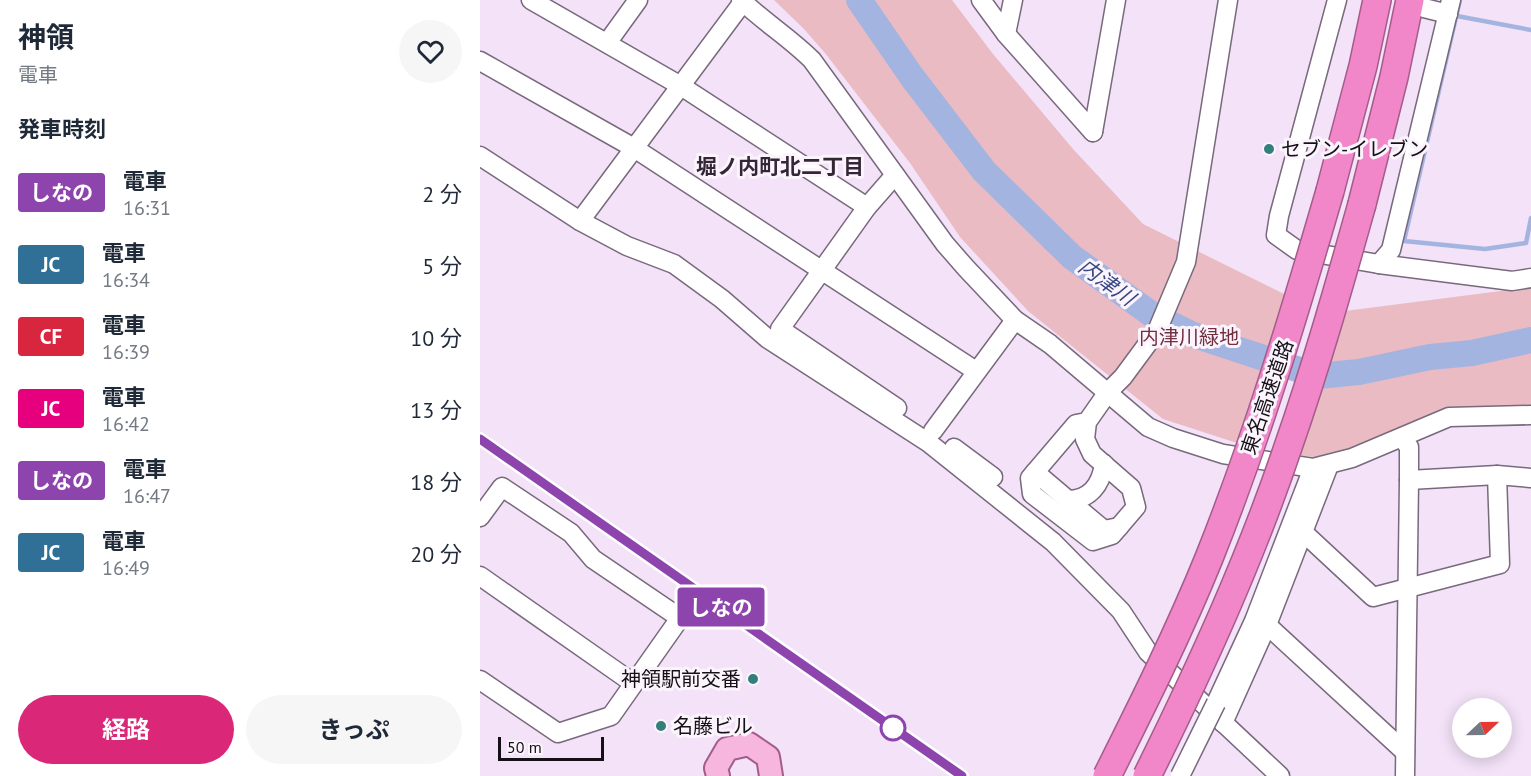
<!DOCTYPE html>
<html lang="ja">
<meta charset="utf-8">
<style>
:root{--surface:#fff;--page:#f6f6f7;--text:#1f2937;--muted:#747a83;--accent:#db2777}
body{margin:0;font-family:"PT Sans","Noto Sans JP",sans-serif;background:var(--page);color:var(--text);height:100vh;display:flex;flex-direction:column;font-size:22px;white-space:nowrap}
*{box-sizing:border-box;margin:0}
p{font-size:20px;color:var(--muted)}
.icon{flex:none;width:33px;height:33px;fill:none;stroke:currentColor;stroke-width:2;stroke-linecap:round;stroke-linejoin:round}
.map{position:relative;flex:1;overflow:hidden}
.details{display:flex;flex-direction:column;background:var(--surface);width:480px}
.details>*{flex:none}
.badge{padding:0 12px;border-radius:4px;font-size:21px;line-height:39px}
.needle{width:39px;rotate:68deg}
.buttons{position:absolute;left:972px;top:698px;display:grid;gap:12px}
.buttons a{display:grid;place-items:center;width:60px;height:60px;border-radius:50%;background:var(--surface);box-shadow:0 3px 15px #0003;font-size:30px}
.scale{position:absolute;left:18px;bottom:15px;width:106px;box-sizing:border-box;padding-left:6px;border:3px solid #150f16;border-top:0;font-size:16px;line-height:21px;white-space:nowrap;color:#150f16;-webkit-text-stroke:4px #fbf4fc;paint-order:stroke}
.map>.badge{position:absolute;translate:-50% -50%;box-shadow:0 0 0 3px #fff}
h2{padding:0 18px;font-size:22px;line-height:54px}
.round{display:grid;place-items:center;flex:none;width:63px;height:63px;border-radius:32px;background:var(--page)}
.overview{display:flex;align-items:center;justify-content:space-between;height:102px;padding:0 18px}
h1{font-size:28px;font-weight:700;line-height:45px}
.cta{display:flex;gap:12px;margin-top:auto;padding:12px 18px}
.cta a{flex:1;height:69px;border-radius:36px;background:var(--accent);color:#fff;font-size:24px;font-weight:700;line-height:69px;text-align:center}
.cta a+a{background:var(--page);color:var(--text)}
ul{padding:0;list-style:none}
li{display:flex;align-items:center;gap:18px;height:72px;padding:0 18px}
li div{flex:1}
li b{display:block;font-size:22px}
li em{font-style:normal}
li .badge{min-width:66px;font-weight:700;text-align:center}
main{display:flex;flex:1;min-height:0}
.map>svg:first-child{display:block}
</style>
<main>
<section class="details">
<div class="overview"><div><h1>神領</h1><p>電車</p></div><a class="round"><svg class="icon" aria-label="heart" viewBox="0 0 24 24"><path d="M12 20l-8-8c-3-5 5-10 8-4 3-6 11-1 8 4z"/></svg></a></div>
<h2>発車時刻</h2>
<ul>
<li><span class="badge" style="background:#8e44ad;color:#fff">しなの</span><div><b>電車</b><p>16:31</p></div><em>2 分</em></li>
<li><span class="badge" style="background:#307097;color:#fff">JC</span><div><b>電車</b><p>16:34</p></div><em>5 分</em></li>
<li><span class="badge" style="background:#d7263d;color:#fff">CF</span><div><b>電車</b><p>16:39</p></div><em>10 分</em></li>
<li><span class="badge" style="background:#e6007e;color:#fff">JC</span><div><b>電車</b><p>16:42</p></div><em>13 分</em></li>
<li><span class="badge" style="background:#8e44ad;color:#fff">しなの</span><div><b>電車</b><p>16:47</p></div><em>18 分</em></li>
<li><span class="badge" style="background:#307097;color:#fff">JC</span><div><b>電車</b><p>16:49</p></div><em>20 分</em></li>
</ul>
<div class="cta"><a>経路</a><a>きっぷ</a></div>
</section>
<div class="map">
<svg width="1051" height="776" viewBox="0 0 1051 776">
<rect width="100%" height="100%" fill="#f3e2f8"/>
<g fill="#eabbc2">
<path d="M294 0H472L513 54 593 149 663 224 808 296 757 443 683 419 548 311 480 237 430 163 345 53 324 29Z"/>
<path d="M1051 287V406H1025L967 412 850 459 819 455 865 311Z"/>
</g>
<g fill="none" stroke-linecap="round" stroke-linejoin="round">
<g stroke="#a4b4e1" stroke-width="4.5">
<path d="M980 0 924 241 1005 249 1046 243 1051 218"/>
<path d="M977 16 1051 30"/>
</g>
<path stroke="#a4b4e1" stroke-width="26" d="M379 0 432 77 504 171 592 257 674 316 711 334 838 376 879 372 950 357 992 353 1051 340"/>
<g stroke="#78697c" stroke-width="21">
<g id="minor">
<path d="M51 0 201 86 387 207"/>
<path d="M261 0C284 22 310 38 332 60L465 244 486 268 535 320 570 344 668 427 693 438 743 454 833 468 872 458 969 417 1051 415"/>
<path d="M501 0 526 34 613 132"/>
<path d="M857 0 799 216 796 235 817 250 899 264 911 250 971 0"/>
<path d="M944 8 968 14"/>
<path d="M526 34 533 0"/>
<path d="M127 43 158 0"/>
<path d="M0 61 154 148 496 371"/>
<path d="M613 132 636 0"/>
<path d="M0 156 100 221 147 246 194 264 242 299 288 339 449 443 573 542 641 611 668 652 800 776"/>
<path d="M415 175 387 207 300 329 417 408"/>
<path d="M100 221 263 2"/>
<path d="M899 264 1032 281 1051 278"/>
<path d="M607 422 596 424 550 478 552 494 613 541 632 535 656 507 651 488 612 454 605 439 607 422 628 392 643 377 677 331 706 262 748 0"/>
<path d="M453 431 535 320"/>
<path d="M922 438 929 447V480L925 776"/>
<path d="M474 448 513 477"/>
<path d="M555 472 588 500C609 500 621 485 624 464"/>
<path d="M929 480 1017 475 1051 478"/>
<path d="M588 500 624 530 639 527"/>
<path d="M0 517 22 487 91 533 113 559 200 618 131 716 78 733 0 680"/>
<path d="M823 532 893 597 1020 564 1017 475"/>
<path d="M0 576 153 683"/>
<path d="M787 625 925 752"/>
<path d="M736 703 774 621 833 468"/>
<path d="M743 723 787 625 849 465"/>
</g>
</g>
<g stroke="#a45c8a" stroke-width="26">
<path id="major" d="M238 776 236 768 247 749 269 744 288 757 291 776"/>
</g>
<g stroke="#a45c8a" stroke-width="30">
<g id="highway">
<path d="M850 191 883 66 897 0"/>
<path d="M882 204 914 77 930 0"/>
</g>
</g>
<use href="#minor" stroke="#fff" stroke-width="18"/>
<use href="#major" stroke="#f7b6de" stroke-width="22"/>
<use href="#highway" stroke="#f186c8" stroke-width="27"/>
<g stroke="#2b242d" stroke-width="7">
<path id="rail" d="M0 439 482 776"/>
</g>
<use href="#rail" stroke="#fbf4fc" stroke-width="4.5" stroke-dasharray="14" stroke-linecap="butt"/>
<g stroke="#78697c" stroke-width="21" stroke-linecap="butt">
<path id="minor-bridge" d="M700 776 736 703"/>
</g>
<g stroke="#a45c8a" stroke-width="30" stroke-linecap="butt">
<g id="highway-bridge">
<path d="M627 776C663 704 699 632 729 558 777 438 814 315 850 191"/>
<path d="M667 776C720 669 770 560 808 447 836 367 859 286 882 204"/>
</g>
</g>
<use href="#minor-bridge" stroke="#fff" stroke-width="18"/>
<use href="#highway-bridge" stroke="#f186c8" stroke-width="27"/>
</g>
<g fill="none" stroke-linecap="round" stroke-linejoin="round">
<g stroke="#fff" stroke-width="14">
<path id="line" d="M0 439 482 776"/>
</g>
<use href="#line" stroke="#8e44ad" stroke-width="9"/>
</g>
<g fill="#357e7e" stroke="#fbf4fc" stroke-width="2">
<circle cx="789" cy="149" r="6"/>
<circle cx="273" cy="679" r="6"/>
<circle cx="181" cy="726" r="6"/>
</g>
<circle fill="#fff" stroke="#8e44ad" stroke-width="3" cx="413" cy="728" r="12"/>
<g text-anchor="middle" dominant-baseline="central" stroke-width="6" stroke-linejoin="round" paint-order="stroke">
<g font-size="20" fill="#150f16" stroke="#fbf4fc" text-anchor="start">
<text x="801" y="149">セブン-イレブン</text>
<text x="261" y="679" text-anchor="end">神領駅前交番</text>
<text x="193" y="726">名藤ビル</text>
</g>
<g font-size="20" fill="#742f3f" stroke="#fbf4fc">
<text x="709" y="337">内津川緑地</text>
</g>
<g font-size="20" fill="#150f16" stroke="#fbf4fc">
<text transform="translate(787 397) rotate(-71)">東名高速道路</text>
</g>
<g font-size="21" font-weight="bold" fill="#332737" stroke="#fbf4fc">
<text x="300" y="166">堀ノ内町北二丁目</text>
</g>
<g font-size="21" font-style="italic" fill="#384882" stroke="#fbf4fc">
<text transform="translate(627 282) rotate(36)">内津川</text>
</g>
</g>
</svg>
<div class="buttons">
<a><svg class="needle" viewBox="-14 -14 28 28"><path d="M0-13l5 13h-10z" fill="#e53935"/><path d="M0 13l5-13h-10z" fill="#747a83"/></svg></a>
</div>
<div class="scale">50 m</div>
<b class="badge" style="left:241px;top:607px;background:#8e44ad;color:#fff">しなの</b>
</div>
</main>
